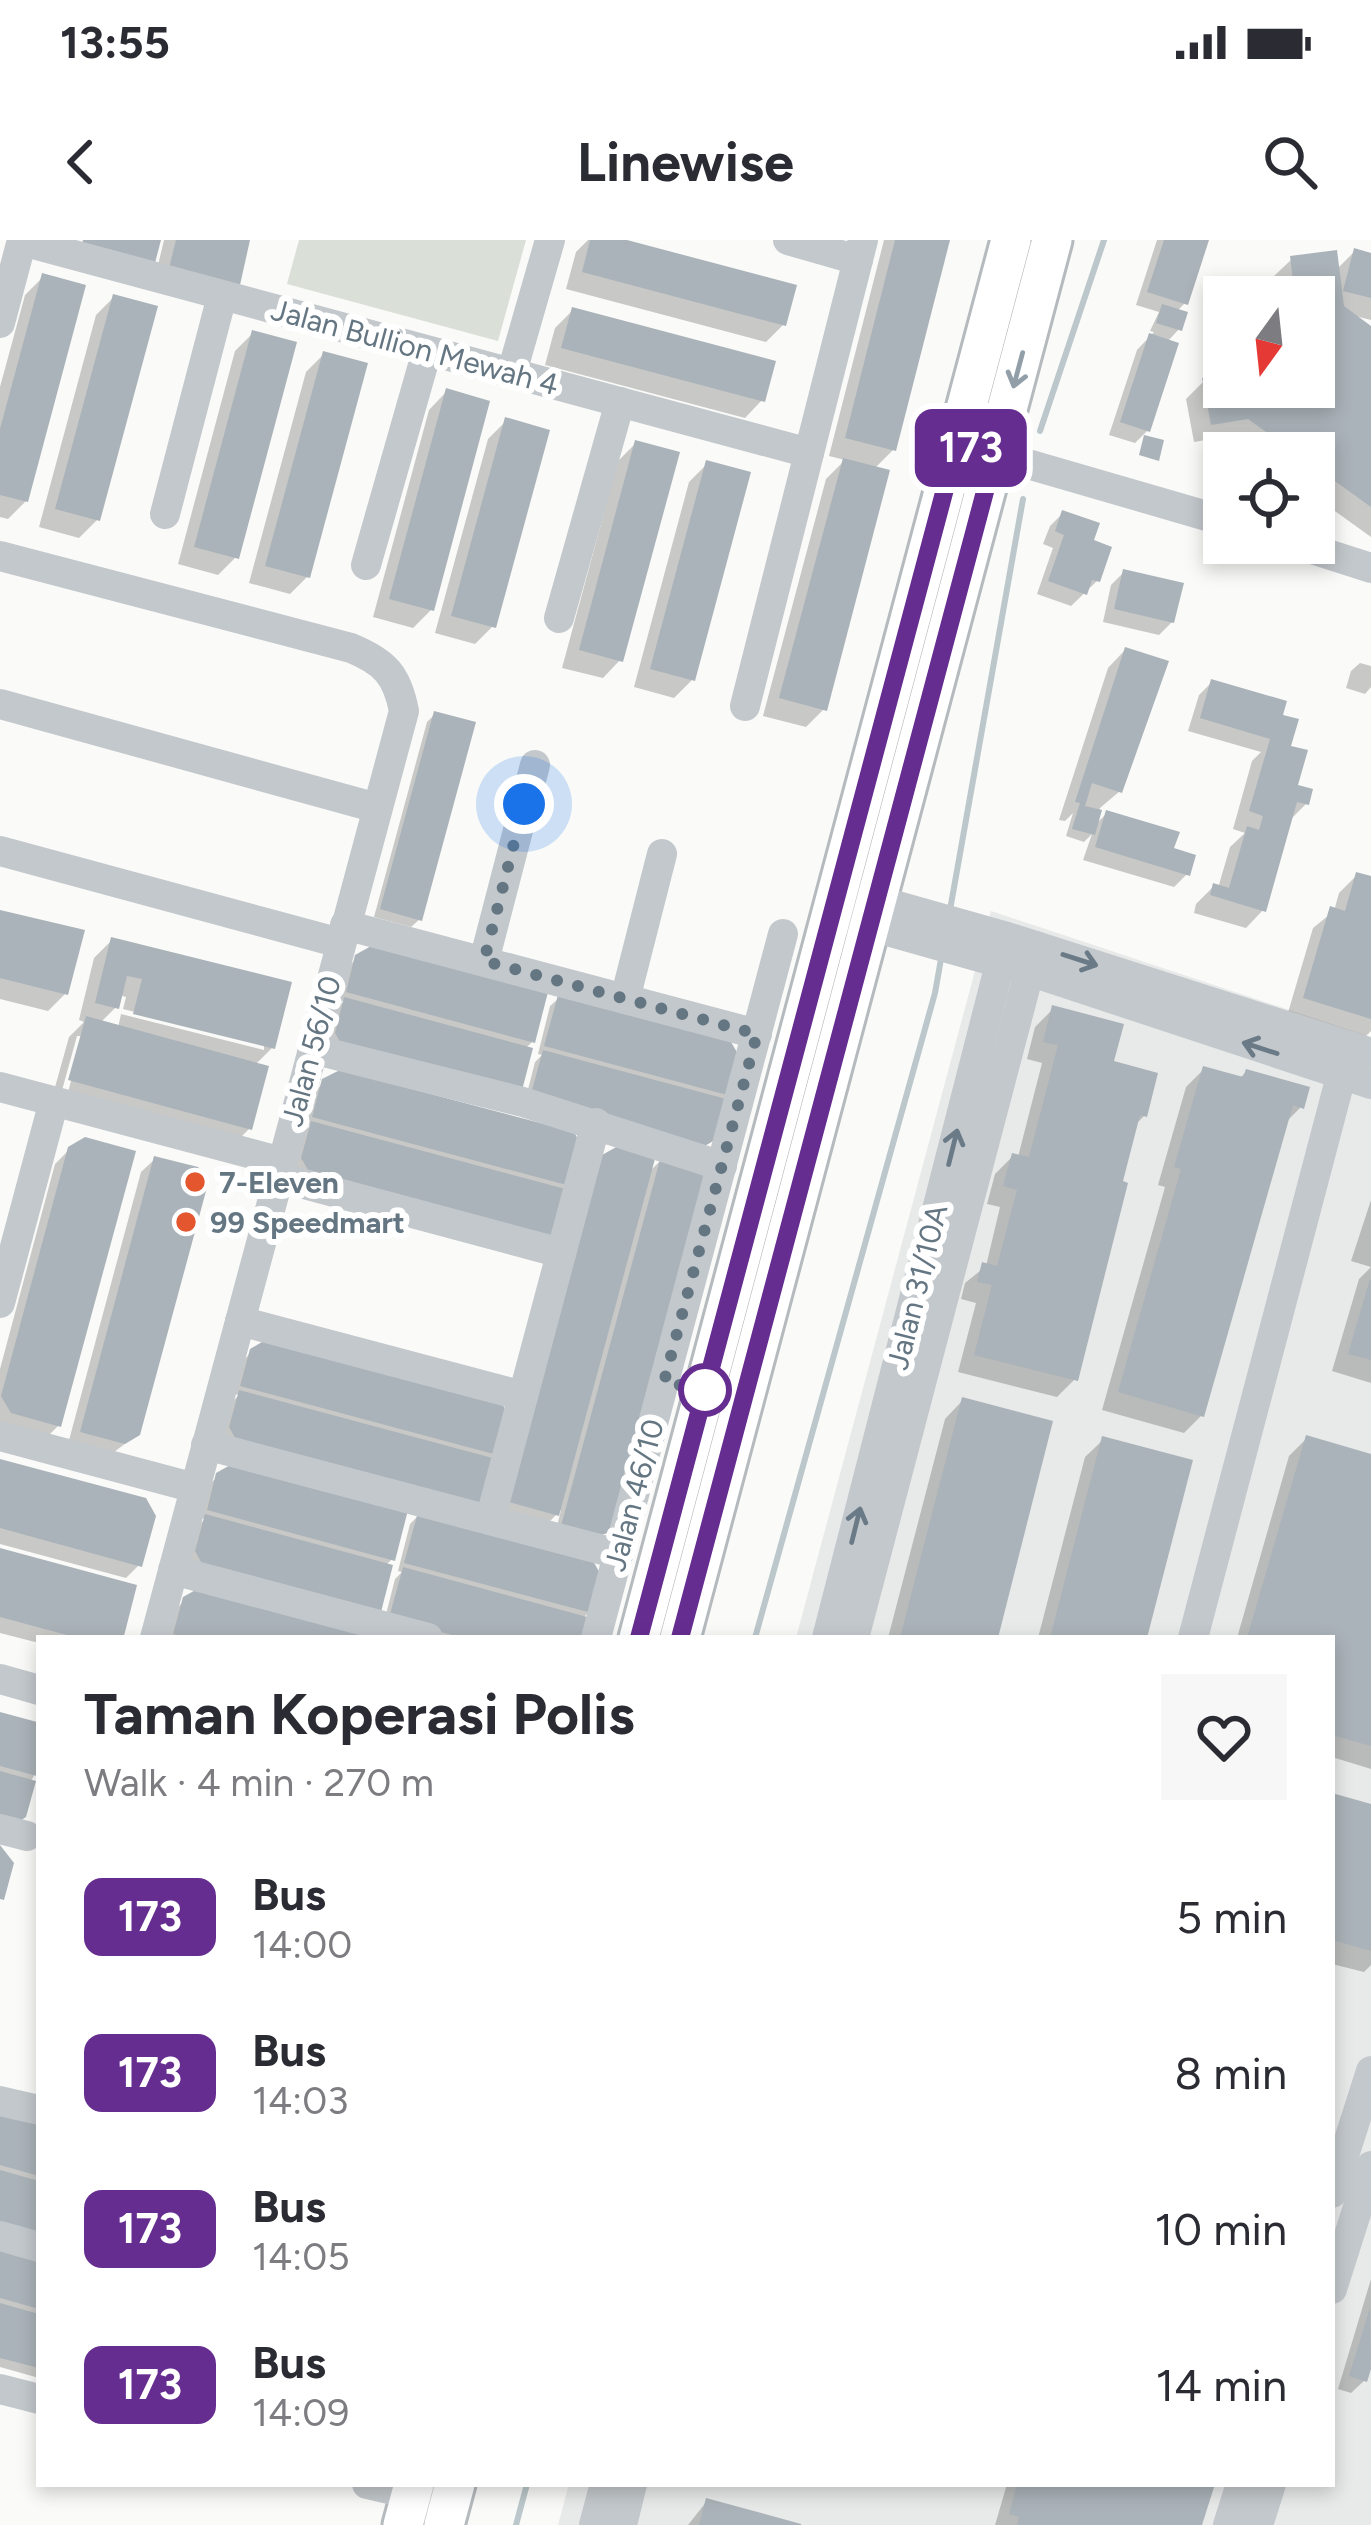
<!DOCTYPE html>
<meta charset="utf-8">
<style>
:root{--surface:#fff;--page:#f7f7f7;--text:#2b2b33;--muted:#7c7c81}
body{margin:0;font-family:Figtree,sans-serif;background:var(--page);color:var(--text);height:100vh;display:flex;flex-direction:column;font-size:45px;white-space:nowrap}
*{box-sizing:border-box;margin:0}
p{font-size:39px;color:var(--muted)}
.icon{flex:none;width:66px;height:66px;fill:none;stroke:currentColor;stroke-width:2;stroke-linecap:round;stroke-linejoin:round}
.map{position:relative;flex:1;overflow:hidden}
.sheet{position:absolute;left:36px;top:1395px;width:1299px;height:852px;display:flex;flex-direction:column;background:var(--surface);border-radius:0px;box-shadow:0 6px 18px #0003}
.sheet>*{flex:none}
.badge{padding:0 24px;border-radius:18px;font-size:42px;line-height:78px}
.needle{width:78px;rotate:195deg}
.buttons{position:absolute;left:1203px;top:36px;display:grid;gap:24px}
.buttons a{display:grid;place-items:center;width:132px;height:132px;border-radius:0px;background:var(--surface);box-shadow:0 6px 18px #0003;font-size:60px}
.you{position:absolute;width:60px;height:60px;margin:-30px;border:9px solid #fff;border-radius:50%;background:#1a73e8;box-shadow:0 0 0 18px #1a73e833}
.map>.badge{position:absolute;translate:-50% -50%;box-shadow:0 0 0 6px #fff}
.round{display:grid;place-items:center;flex:none;width:126px;height:126px;border-radius:0px;background:var(--page)}
.headline{display:flex;align-items:center;justify-content:space-between;height:204px;padding:0 48px}
h1{font-size:57px;font-weight:700;line-height:90px}
ul{padding:0;list-style:none}
li{display:flex;align-items:center;gap:36px;height:156px;padding:0 48px}
li div{flex:1}
li b{display:block;font-size:45px}
li em{font-style:normal}
li .badge{min-width:132px;font-weight:700;text-align:center}
.status{display:flex;justify-content:space-between;align-items:center;height:84px;padding:0 60px;background:var(--surface);direction:ltr}
.status svg{height:33px;fill:currentColor}
header{display:flex;justify-content:space-between;align-items:center;height:156px;padding:0 48px;background:var(--surface);font-size:54px;font-weight:700}
.map>svg:first-child{display:block}
</style>
<div class="status"><b>13:55</b><svg viewBox="0 0 49 12"><path d="M0 12V9h3v3zM5 12V6h3v6zM10 12V3h3v9zM15 12V0h3v12zM26 1h20v11H26zM47 4h2v5h-2z"/></svg></div>
<header><svg class="icon" aria-label="back" viewBox="0 0 24 24"><path d="M15 5l-7 7 7 7"/></svg>Linewise<svg class="icon" aria-label="search" viewBox="0 0 24 24"><circle cx="10" cy="10" r="6"/><path d="M15 15l6 6"/></svg></header>
<div class="map">
<svg width="1371" height="2285" viewBox="0 0 1371 2285">
<rect width="100%" height="100%" fill="#fafaf8"/>
<path fill="#e8e9e9" d="M991 671 1371 797V2285H558L569 2244H1332V1398H796Z"/>
<path fill="#dadfd7" d="M299 0H526L498 101 287 44Z"/>
<g fill="#0003" fill-rule="evenodd">
<path d="M164 0H247L153 46Z"/>
<path d="M588 0H616L784 84 766 102 566 49 576 12Z"/>
<path d="M884 0H947L894 209 874 229 824 469 806 487 763 476 826 239 845 220 829 216Z"/>
<path d="M1157 0H1206L1185 63 1176 72 1179 89 1167 102 1148 190 1135 203 1109 195 1137 110 1154 92 1150 91 1159 72 1136 65Z"/>
<path d="M1355 11 1371 16V80L1351 75 1371 89V297L1314 256V213H1253L1229 196 1194 202 1186 159 1204 141 1224 138V147H1314V57H1276L1274 36 1292 19 1336 30Z"/>
<path d="M43 37 26 261 8 279 0 277V147L25 55Z"/>
<path d="M114 57 97 280 79 298 39 287 96 75Z"/>
<path d="M573 70 762 160 745 178 545 125 555 88Z"/>
<path d="M253 93 236 317 218 335 178 324 235 111Z"/>
<path d="M324 114 308 336 290 354 249 343 306 132Z"/>
<path d="M446 152 431 370 413 388 373 377 429 170Z"/>
<path d="M506 181 493 386 475 404 435 393 488 199Z"/>
<path d="M636 203 620 420 603 438 562 428 618 221Z"/>
<path d="M707 224 692 440 674 458 634 447 689 242Z"/>
<path d="M1063 273 1090 302 1097 341 1071 366 1037 354 1053 308 1043 304 1050 286Z"/>
<path d="M1124 332 1172 382 1159 395 1103 382 1111 345Z"/>
<path d="M1125 410 1120 551 1100 568 1094 586 1107 573 1171 610 1187 634 1174 647 1083 620 1092 594 1084 602 1066 596 1073 573 1065 581 1059 580 1108 428Z"/>
<path d="M1360 423 1371 426V447L1365 454 1346 448 1351 431Z"/>
<path d="M1212 442 1280 477 1289 503 1295 547 1306 564 1289 581 1263 670 1246 688 1194 673 1196 664 1214 646 1218 648 1230 607 1245 593 1233 589 1252 521 1261 512 1188 491 1199 455Z"/>
<path d="M435 474 420 679 411 687 374 677 427 482Z"/>
<path d="M1357 635 1371 639V791L1363 799 1287 776 1313 688 1334 671 1339 653Z"/>
<path d="M0 673 66 753 48 771 0 759Z"/>
<path d="M112 700 272 808 255 825 249 889 231 907 52 858 69 797 84 782 79 780 94 718ZM119 755 126 757 123 769 264 804V810L121 774 118 788 100 783 116 767ZM77 796H83L67 856 61 854Z"/>
<path d="M357 718 532 802 525 809 328 803 337 768 344 761 339 760 348 727Z"/>
<path d="M559 758 738 819 717 896 692 914 523 869 535 822 542 815 538 814 550 766Z"/>
<path d="M1053 769 1144 876 1134 886 1075 1139 1057 1157 958 1132 976 1063 961 1059 965 1043 986 1026 1000 967 987 964 995 934 1013 916 1018 917 1042 823 1027 819 1035 787Z"/>
<path d="M1204 829 1239 839 1246 832 1301 867 1285 883 1202 1175 1184 1193 1102 1170 1165 947 1158 945 1186 847Z"/>
<path d="M324 842 572 895 560 986 294 928 304 892 310 886 306 884 315 851Z"/>
<path d="M69 910 59 1185 46 1198 0 1186V1129L55 924Z"/>
<path d="M155 919 138 1194 110 1215 68 1204 141 932Z"/>
<path d="M662 919 612 1289 555 1294 561 1270 548 1283 502 1270 649 932Z"/>
<path d="M1371 960V1143L1332 1131 1359 1039 1371 1027 1351 1021Z"/>
<path d="M252 1111 499 1164 492 1221 222 1197 232 1162 239 1155 234 1154 243 1121Z"/>
<path d="M962 1161 995 1398H888L945 1179Z"/>
<path d="M1307 1198 1371 1217V1529L1332 1517V1398H1237L1289 1216Z"/>
<path d="M1103 1200 1143 1398H1038L1085 1217Z"/>
<path d="M0 1223 139 1325 126 1338 0 1304Z"/>
<path d="M218 1236 392 1319 385 1326 377 1374 189 1321 198 1286 205 1279 200 1278 209 1245Z"/>
<path d="M418 1276 589 1372 582 1379V1398H427L383 1386 395 1339 402 1332 398 1331 410 1284Z"/>
<path d="M0 1311 121 1394 117 1398H39V1403L0 1393Z"/>
<path d="M185 1360 371 1398H168L176 1369Z"/>
<path d="M0 1475 35 1484 39 1491 35 1534 0 1594Z"/>
<path d="M1332 1556 1371 1567V1725L1364 1732 1332 1724Z"/>
<path d="M0 1874 39 1885V2005L0 1994Z"/>
<path d="M0 2007 39 2018V2138L0 2127Z"/>
<path d="M1371 2039V2118L1365 2140 1351 2153 1338 2149Z"/>
<path d="M1007 2244H1212L1199 2285H995Z"/>
<path d="M707 2261 795 2285H688Z"/>
</g>
<g fill="none" stroke-linecap="round" stroke-linejoin="round">
<g stroke="#bbc7cb" stroke-width="6">
<path d="M1040 191 1104 0"/>
<path d="M950 670 1023 259"/>
<path d="M755 1398 935 753 941 719"/>
<path d="M516 2285 527 2244"/>
</g>
</g>
<g fill="#aab3b9">
<path d="M83 0H161L155 23 82 4Z"/>
<path d="M176 0H250L240 45 169 28Z"/>
<path d="M590 0H627L797 45 786 86 582 32Z"/>
<path d="M895 0H950L896 211 845 198Z"/>
<path d="M1164 0H1209L1188 65 1147 52Z"/>
<path d="M1354 8 1371 13V58L1343 51Z"/>
<path d="M1337 10 1344 66 1371 86V267L1314 226V213H1295L1248 179 1211 185 1202 138 1224 135V147H1314V57H1295L1290 16Z"/>
<path d="M42 33 86 45 28 262 0 255V189Z"/>
<path d="M113 54 158 66 100 281 55 269Z"/>
<path d="M1162 64 1188 72 1182 91 1156 83Z"/>
<path d="M572 67 776 121 765 162 561 108Z"/>
<path d="M252 90 297 102 239 319 194 307Z"/>
<path d="M1149 93 1179 103 1150 192 1120 182Z"/>
<path d="M323 111 368 123 310 338 265 326Z"/>
<path d="M446 148 490 161 434 371 389 359Z"/>
<path d="M505 177 550 190 496 388 451 376Z"/>
<path d="M1144 195 1164 200 1159 221 1139 215Z"/>
<path d="M635 200 680 212 623 422 579 410Z"/>
<path d="M843 218 890 230 827 471 779 458Z"/>
<path d="M706 220 751 232 695 441 650 429Z"/>
<path d="M1062 270 1100 283 1094 300 1112 307 1100 342 1092 340 1087 355 1048 341 1064 295 1055 291Z"/>
<path d="M1123 329 1184 343 1174 383 1114 369Z"/>
<path d="M1125 407 1169 421 1122 553 1092 543 1085 566 1102 570 1095 595 1072 589 1080 563 1075 562Z"/>
<path d="M1211 439 1287 461 1283 475 1299 479 1291 506 1308 510 1298 545 1313 549 1309 565 1297 562 1266 672 1210 655 1213 643 1229 648 1247 586 1259 590 1263 576 1249 571 1270 499 1200 478Z"/>
<path d="M434 471 476 482 422 681 380 669Z"/>
<path d="M1106 570 1180 592 1174 608 1196 615 1190 636 1095 607Z"/>
<path d="M1356 632 1371 636V779L1303 758 1330 666 1345 671Z"/>
<path d="M0 670 85 690 68 755 0 738Z"/>
<path d="M111 697 292 742 275 809 133 774 142 739 127 736 119 769 95 763Z"/>
<path d="M373 705 548 752 535 803 346 752 355 715Z"/>
<path d="M558 755 731 802 741 819 731 856 544 806Z"/>
<path d="M344 757 533 808 520 858 345 811 335 793Z"/>
<path d="M1052 765 1124 784 1114 821 1158 833 1147 877 1140 875 1123 941 1128 943 1078 1141 974 1115 992 1045 977 1042 982 1022 997 1026 1017 950 1003 946 1012 913 1029 917 1058 805 1043 802Z"/>
<path d="M86 776 269 826 252 890 68 840Z"/>
<path d="M543 810 730 860 720 897 703 907 529 861Z"/>
<path d="M1203 826 1243 837 1246 829 1310 847 1304 869 1293 865 1204 1177 1118 1152 1181 929 1174 927Z"/>
<path d="M340 830 574 892 584 910 574 947 312 877 322 839Z"/>
<path d="M311 881 573 951 563 988 545 998 311 935 301 918Z"/>
<path d="M85 897 136 911 61 1187 11 1173 1 1156 68 907Z"/>
<path d="M620 905 656 915 559 1276 509 1262 602 915Z"/>
<path d="M154 916 198 927 209 940 140 1195 125 1204 80 1192Z"/>
<path d="M661 916 698 926 708 943 614 1291 598 1296 561 1286Z"/>
<path d="M1370 1039H1371V1120L1348 1114Z"/>
<path d="M267 1099 501 1162 511 1179 501 1216 240 1146 250 1109Z"/>
<path d="M239 1150 500 1220 490 1257 473 1267 239 1205 229 1187Z"/>
<path d="M962 1157 1053 1181 998 1398H900Z"/>
<path d="M1306 1195 1371 1214V1506L1332 1495V1398H1247Z"/>
<path d="M1102 1196 1193 1220 1147 1398H1050Z"/>
<path d="M0 1219 146 1258 156 1276 142 1327 0 1288Z"/>
<path d="M234 1223 408 1270 395 1321 207 1270 216 1233Z"/>
<path d="M418 1272 592 1319 602 1337 592 1373 404 1323Z"/>
<path d="M205 1274 393 1325 380 1376 205 1329 195 1311Z"/>
<path d="M0 1308 137 1345 124 1396 78 1398 0 1377Z"/>
<path d="M403 1327 591 1378 586 1398H463L389 1378Z"/>
<path d="M201 1347 374 1398H187L173 1394 183 1357Z"/>
<path d="M0 1472 37 1482V1536L0 1526Z"/>
<path d="M0 1531 36 1541 26 1577 9 1588 0 1585Z"/>
<path d="M1332 1553 1371 1564V1711L1332 1700Z"/>
<path d="M0 1605 14 1623 4 1660 0 1659Z"/>
<path d="M0 1871 39 1881V1936L0 1925Z"/>
<path d="M0 1930 39 1941V1995L0 1984Z"/>
<path d="M0 2004 39 2014V2069L0 2058Z"/>
<path d="M0 2063 39 2074V2128L0 2118Z"/>
<path d="M1370 2068 1371 2129 1367 2142 1349 2136Z"/>
<path d="M1017 2244H1215L1202 2285H1017L1019 2277 1009 2274Z"/>
<path d="M706 2258 801 2284V2285H699Z"/>
</g>
<g fill="none" stroke-linecap="round" stroke-linejoin="round">
<g stroke="#b5babe" stroke-width="45">
<g id="major">
<path d="M639 1398 1011 0"/>
<path d="M680 1398 1052 0"/>
<path d="M403 2285 414 2244"/>
<path d="M444 2285 455 2244"/>
</g>
</g>
<g stroke="#c3c8cc" stroke-width="30">
<path d="M788 0 858 20"/>
<path d="M22 1 809 213"/>
<path d="M0 83 22 0"/>
<path d="M512 132 550 0"/>
<path d="M976 209 1224 281"/>
<path d="M165 274 222 56"/>
<path d="M1293 303 1371 328"/>
<path d="M0 316 351 408C385 422 397 435 404 471L155 1398"/>
<path d="M366 325 427 111"/>
<path d="M559 378 620 162"/>
<path d="M0 464 377 568"/>
<path d="M745 466 863 0"/>
<path d="M0 611 340 703"/>
<path d="M855 654 1007 697 1371 813"/>
<path d="M831 675 1029 731 1371 844"/>
<path d="M345 685 757 794"/>
<path d="M484 721 535 525"/>
<path d="M625 759 662 614"/>
<path d="M312 809 523 862 722 926"/>
<path d="M0 847 282 922"/>
<path d="M278 937 561 1013"/>
<path d="M0 1063 54 861"/>
<path d="M240 1081 523 1156"/>
<path d="M0 1196 195 1248"/>
<path d="M206 1205 618 1314"/>
<path d="M490 1280 596 883"/>
<path d="M173 1330 428 1398"/>
<path d="M596 1398 783 694"/>
<path d="M827 1398 1007 697"/>
<path d="M854 1398 1036 706"/>
<path d="M1193 1398 1349 806"/>
<path d="M0 1439 39 1450"/>
<path d="M0 1589 27 1596"/>
<path d="M0 1861 39 1870"/>
<path d="M1332 1953 1371 1831"/>
<path d="M0 1996 39 2007"/>
<path d="M1332 2049 1371 1926"/>
<path d="M0 2149 39 2159"/>
<path d="M367 2244 431 2259"/>
<path d="M594 2285 605 2244"/>
<path d="M622 2285 632 2244"/>
<path d="M1228 2285 1241 2244"/>
<path d="M1258 2285 1271 2244"/>
</g>
<use href="#major" stroke="#fff" stroke-width="39"/>
</g>
<defs><path id="oneway-shaft" d="M-6 0H5M1.5-3L5.5 0L1.5 3" fill="none" stroke-width="1.6" stroke-linecap="round" stroke-linejoin="round" transform="scale(3)"/></defs>
<use stroke="#939fa8" href="#oneway-shaft" transform="translate(1018 130) rotate(105)"/>
<g stroke="#6a7a87">
<use href="#oneway-shaft" transform="translate(1080 720) rotate(18)"/>
<use href="#oneway-shaft" transform="translate(1260 808) rotate(-162)"/>
<use href="#oneway-shaft" transform="translate(953 907) rotate(-76)"/>
<use href="#oneway-shaft" transform="translate(856 1285) rotate(-76)"/>
</g>
<g fill="none" stroke-linecap="round" stroke-linejoin="round">
<g stroke="#fff" stroke-width="27">
<path id="line" d="M639 1398 957 204 995 214 680 1398"/>
</g>
<use href="#line" stroke="#662d91" stroke-width="18"/>
<path stroke="#657683" stroke-width="12" stroke-dasharray="0 21.6" d="M524 564 484 721 757 794 664 1142 705 1150"/>
</g>
<g fill="#e4572e" stroke="#fff" stroke-width="4.5">
<circle cx="195" cy="942" r="12"/>
<circle cx="186" cy="982" r="12"/>
</g>
<circle fill="#fff" stroke="#662d91" stroke-width="6" cx="705" cy="1150" r="24"/>
<g text-anchor="middle" dominant-baseline="central" stroke-width="12" stroke-linejoin="round" paint-order="stroke">
<g font-size="30" fill="#657683" stroke="#fff">
<text transform="translate(415 107) rotate(15)">Jalan Bullion Mewah 4</text>
<text transform="translate(311 811) rotate(-75)">Jalan 56/10</text>
<text transform="translate(917 1047) rotate(-76)">Jalan 31/10A</text>
<text transform="translate(634 1255) rotate(-75)">Jalan 46/10</text>
</g>
<g font-size="30" font-weight="bold" fill="#657683" stroke="#fff" text-anchor="start">
<text x="219" y="942">7-Eleven</text>
<text x="210" y="982">99 Speedmart</text>
</g>
</g>
</svg>
<div class="buttons">
<a><svg class="needle" viewBox="-14 -14 28 28"><path d="M0-13l5 13h-10z" fill="#e53935"/><path d="M0 13l5-13h-10z" fill="#7c7c81"/></svg></a>
<a><svg class="icon" aria-label="locate" viewBox="0 0 24 24"><circle cx="12" cy="12" r="6"/><path d="M12 2v4M12 18v4M2 12h4M18 12h4"/></svg></a>
</div>
<div class="you" style="left:524px;top:564px"></div>
<b class="badge" style="left:971px;top:208px;background:#662d91;color:#fff">173</b>
<section class="sheet">
<div class="headline"><div><h1>Taman Koperasi Polis</h1><p>Walk · 4 min · 270 m</p></div><a class="round"><svg class="icon" aria-label="heart" viewBox="0 0 24 24"><path d="M12 20l-8-8c-3-5 5-10 8-4 3-6 11-1 8 4z"/></svg></a></div>
<ul>
<li><span class="badge" style="background:#662d91;color:#fff">173</span><div><b>Bus</b><p>14:00</p></div><em>5 min</em></li>
<li><span class="badge" style="background:#662d91;color:#fff">173</span><div><b>Bus</b><p>14:03</p></div><em>8 min</em></li>
<li><span class="badge" style="background:#662d91;color:#fff">173</span><div><b>Bus</b><p>14:05</p></div><em>10 min</em></li>
<li><span class="badge" style="background:#662d91;color:#fff">173</span><div><b>Bus</b><p>14:09</p></div><em>14 min</em></li>
</ul>
</section>
</div>
